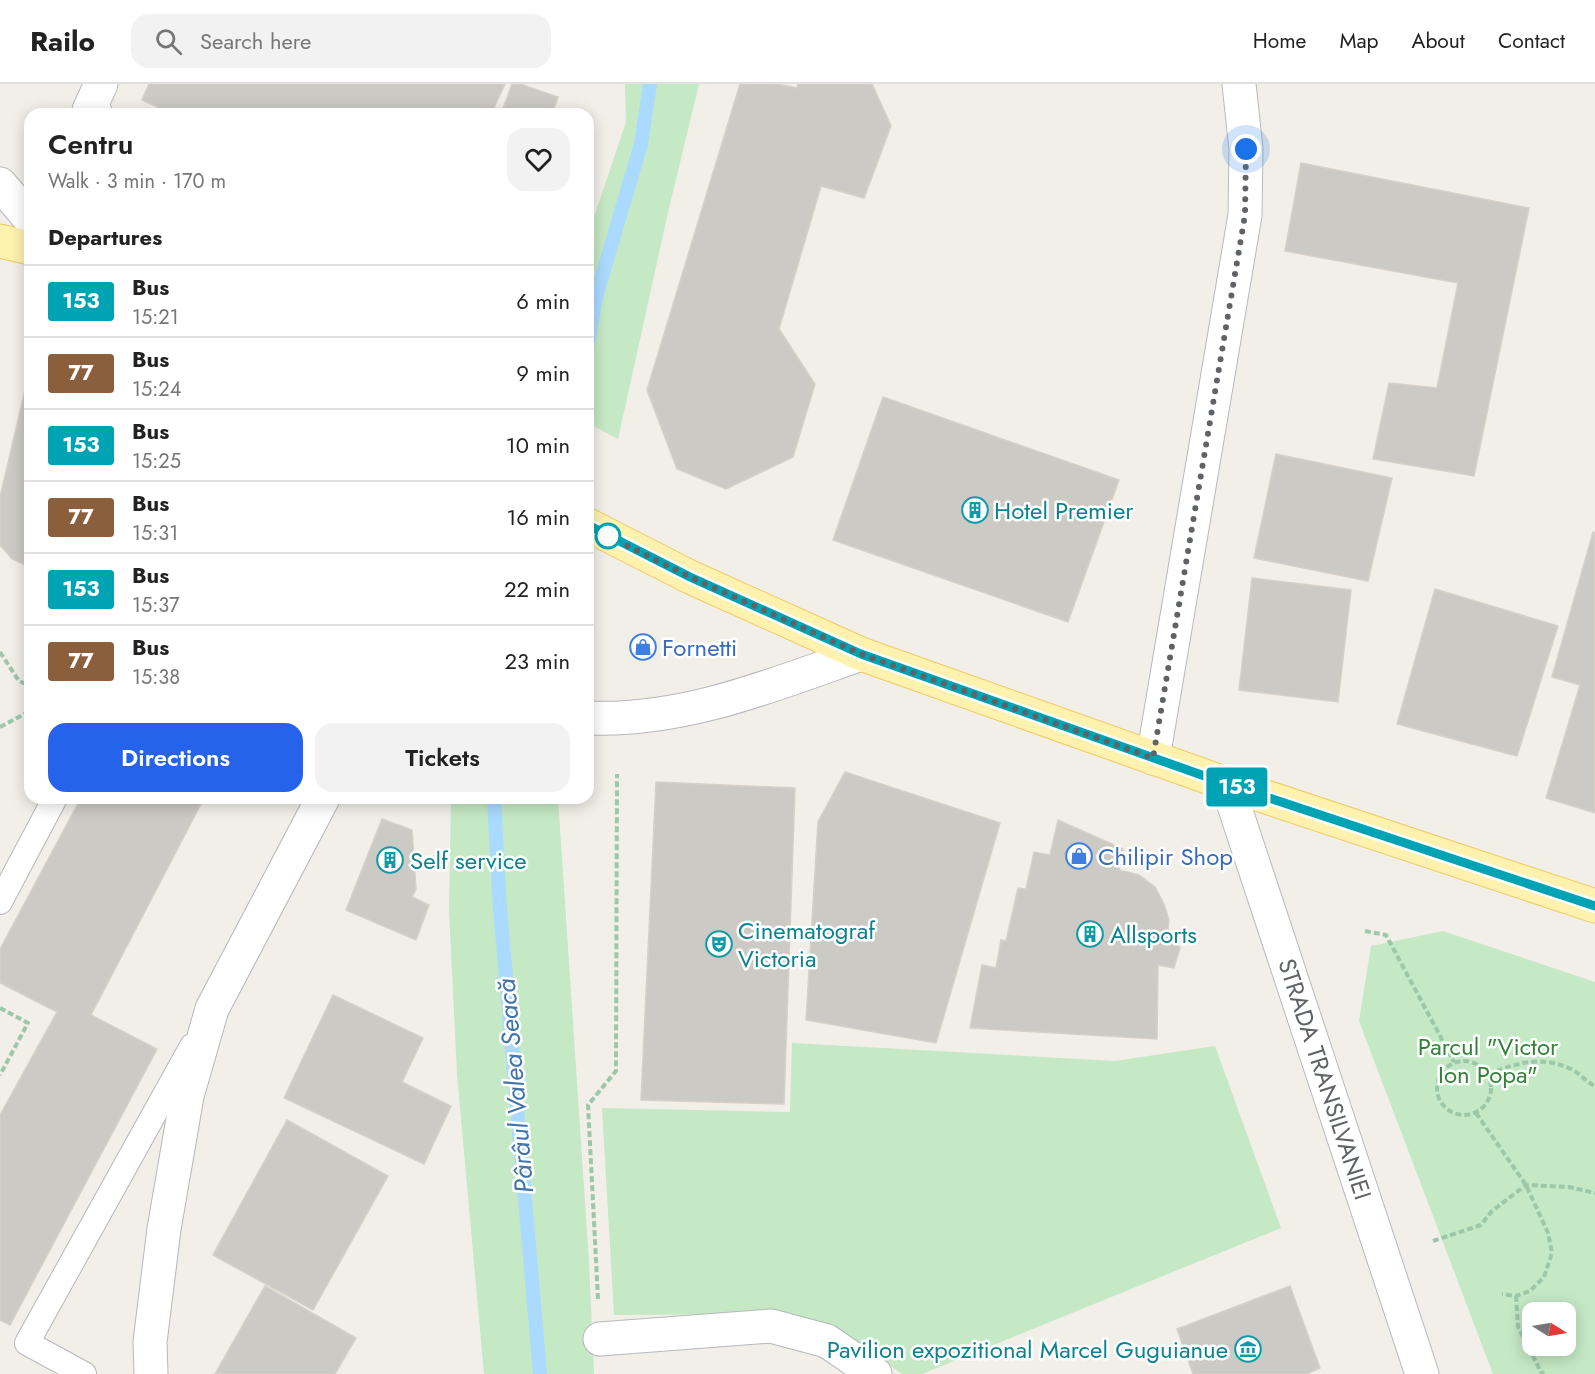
<!DOCTYPE html>
<meta charset="utf-8">
<style>
:root{--surface:#fff;--page:#f2f2f2;--text:#222;--muted:#767676;--line:#e0e0e0;--accent:#2563eb}
body{margin:0;font-family:Jost,sans-serif;background:var(--page);color:var(--text);height:100vh;display:flex;flex-direction:column;font-size:22px;white-space:nowrap}
*{box-sizing:border-box;margin:0}
p{font-size:20px;color:var(--muted)}
.icon{flex:none;width:33px;height:33px;fill:none;stroke:currentColor;stroke-width:2;stroke-linecap:round;stroke-linejoin:round}
.map{position:relative;flex:1;overflow:hidden}
.details{position:absolute;left:24px;top:24px;width:570px;height:696px;display:flex;flex-direction:column;background:var(--surface);border-radius:18px;box-shadow:0 3px 15px #0003}
.details>*{flex:none}
.badge{padding:0 12px;border-radius:4px;font-size:21px;line-height:39px}
.needle{width:39px;rotate:101deg}
.fabs{position:absolute;left:1522px;top:1218px;display:grid;gap:12px}
.fabs a{display:grid;place-items:center;width:54px;height:54px;border-radius:12px;background:var(--surface);box-shadow:0 3px 15px #0003;font-size:30px}
.you{position:absolute;width:30px;height:30px;margin:-15px;border:4px solid #fff;border-radius:50%;background:#1a73e8;box-shadow:0 0 0 9px #1a73e833}
.map>.badge{position:absolute;translate:-50% -50%;box-shadow:0 0 0 3px #fff}
h2{padding:0 24px;font-size:22px;line-height:54px}
.round{display:grid;place-items:center;flex:none;width:63px;height:63px;border-radius:18px;background:var(--page)}
.overview{display:flex;align-items:center;justify-content:space-between;height:102px;padding:0 24px}
h1{font-size:28px;font-weight:600;line-height:45px}
.primary-button{display:flex;gap:12px;margin-top:auto;padding:12px 24px}
.primary-button a{flex:1;height:69px;border-radius:18px;background:var(--accent);color:#fff;font-size:24px;font-weight:600;line-height:69px;text-align:center}
.primary-button a+a{background:var(--page);color:var(--text)}
ul{padding:0;list-style:none}
li{display:flex;align-items:center;gap:18px;height:72px;padding:0 24px;border-top:2px solid var(--line)}
li div{flex:1}
li b{display:block;font-size:22px}
li em{font-style:normal}
li .badge{min-width:66px;font-weight:700;text-align:center}
header{display:flex;align-items:center;gap:36px;box-sizing:border-box;height:84px;padding:0 30px;background:var(--surface);border-bottom:2px solid var(--line)}
header strong{font-size:28px}
nav{display:flex;gap:33px;margin-inline-start:auto;font-size:21px}
.search{width:420px;height:54px;background:var(--page);display:flex;align-items:center;gap:15px;box-sizing:border-box;padding:0 21px;border-radius:18px;color:var(--muted);font-size:22px}
.map>svg:first-child{display:block}
</style>
<header>
<strong>Railo</strong>
<div class="search"><svg class="icon" aria-label="search" viewBox="0 0 24 24"><circle cx="10" cy="10" r="6"/><path d="M15 15l6 6"/></svg>Search here</div>
<nav><a>Home</a><a>Map</a><a>About</a><a>Contact</a></nav>
</header>
<div class="map">
<svg width="1595" height="1290" viewBox="0 0 1595 1290">
<rect width="100%" height="100%" fill="#f1efe8"/>
<g fill="#c5e8c5" fill-rule="evenodd">
<path d="M625 0H699L669 124 618 355 588 339V151L626 38Z"/>
<path d="M451 714H558L589 1178 594 1290H484L457 990 449 826Z"/>
<path d="M1443 847 1595 898V1290H1493L1359 937 1371 862ZM1566 1228V1262H1533V1228Z"/>
<path d="M792 959 1115 977 1215 962 1281 1144 922 1290H902L833 1241 797 1232 772 1230 614 1231 602 1024 790 1028Z"/>
</g>
<g fill="none" stroke-linecap="round" stroke-linejoin="round">
<g stroke="#aadaff" stroke-width="14">
<path d="M588 259 596 213 641 60 650 0"/>
<path d="M494 714 499 812 540 1290"/>
</g>
</g>
<g fill="#cccac5" stroke="#d6d1c6" stroke-width="1.5">
<path d="M149 0H505L491 30H174L142 16Z"/>
<path d="M512 0H520L558 13 552 30H501Z"/>
<path d="M740 0H777L797 4 798 0H872L891 42 864 114 821 102 779 245 815 300 793 373 726 405 677 385 647 306Z"/>
<path d="M1301 79 1529 124 1474 392 1373 375 1389 299 1437 304 1458 199 1285 167Z"/>
<path d="M30 285V483L12 475 0 461V413Z"/>
<path d="M883 313 1119 396 1068 538 833 456Z"/>
<path d="M1276 370 1392 394 1368 497 1254 474Z"/>
<path d="M1593 448 1595 449V729L1546 714 1580 601 1552 593Z"/>
<path d="M1252 494 1351 506 1338 618 1239 606Z"/>
<path d="M1435 505 1558 542 1517 672 1397 640Z"/>
<path d="M845 688 1000 739 936 959 806 936 818 738Z"/>
<path d="M656 698 795 704 784 1020 641 1016Z"/>
<path d="M81 714H204L91 931 157 965 10 1241 0 1236V1031L57 928 0 899V865Z"/>
<path d="M382 735 412 746 416 805 412 813 429 821 416 856 346 826Z"/>
<path d="M1058 736 1123 765 1119 786 1139 791 1155 803 1164 820 1169 836 1168 845 1180 864 1174 884 1158 881 1157 955 970 944 982 881 996 884 1001 856 1006 857 1018 804 1026 805 1034 768 1050 771Z"/>
<path d="M333 911 423 954 402 998 451 1022 424 1080 284 1014Z"/>
<path d="M287 1036 388 1092 313 1226 213 1171Z"/>
<path d="M265 1202 356 1254 335 1290H215Z"/>
<path d="M1290 1202 1320 1284 1307 1290H1193L1177 1245Z"/>
</g>
<g fill="none" stroke-linecap="round" stroke-linejoin="round">
<g stroke="#b5b8bc" stroke-width="26">
<g id="lane">
<path d="M0 818 55 714"/>
<path d="M84 1290 27 1259 192 962"/>
</g>
</g>
<g stroke="#b5b8bc" stroke-width="35">
<g id="street">
<path d="M96 30 89 26 101 0"/>
<path d="M588 634C683 638 773 601 861 570"/>
<path d="M600 1255 771 1242 827 1257 875 1290"/>
<path d="M151 1290 150 1258 164 1145 187 1012 212 925 323 714"/>
</g>
</g>
<g stroke="#b6babf" stroke-width="35">
<g id="secondary">
<path d="M0 100 30 135"/>
<path d="M1153 674 1245 131 1246 65 1239 0"/>
<path d="M1227 700 1422 1290"/>
</g>
</g>
<g stroke="#f2c960" stroke-width="35">
<g id="primary">
<path d="M0 157 30 164"/>
<path d="M588 441 690 493 861 570 1227 700 1595 822"/>
</g>
</g>
<g stroke="#9cc7a9" stroke-width="4" stroke-dasharray="6 3" stroke-linecap="butt">
<path d="M0 568 19 597 30 602"/>
<path d="M0 643 30 627"/>
<path d="M1365 847 1386 851 1454 978"/>
<path d="M0 924 28 939 0 991"/>
<circle cx="1464" cy="1004" r="27"/>
<path d="M1488 990C1518 979 1540 971 1571 985 1580 989 1586 998 1595 1002"/>
<path d="M1476 1029 1526 1101 1548 1149 1552 1169 1544 1193 1530 1207 1516 1212 1502 1210"/>
<path d="M1433 1157 1481 1141 1492 1127 1526 1101 1569 1103 1595 1109"/>
<path d="M1516 1212 1518 1243 1541 1288 1544 1290"/>
<path d="M598 1215 588 1021 616 987 617 690"/>
</g>
<use href="#lane" stroke="#fff" stroke-width="24"/>
<use href="#street" stroke="#fff" stroke-width="33"/>
<use href="#secondary" stroke="#fff" stroke-width="33"/>
<use href="#primary" stroke="#fff2af" stroke-width="33"/>
</g>
<g fill="none" stroke-linecap="round" stroke-linejoin="round">
<g stroke="#fff" stroke-width="14">
<path id="line" d="M588 441 690 493 861 570 1227 700 1595 822"/>
</g>
<use href="#line" stroke="#00a3b4" stroke-width="9"/>
<path stroke="#5f6368" stroke-width="6" stroke-dasharray="0 10.8" d="M608 452 690 493 861 570 1153 674 1245 131 1246 65"/>
</g>
<defs>
<g id="building-ring" transform="scale(1.35)"><circle r="9.5" fill="#fff" stroke="#0f9aa8" stroke-width="1.5"/><path d="M-4-6H4V6H1V3H-1V6H-4ZM-2.5-4.3h1.7v1.8h-1.7ZM.8-4.3h1.7v1.8H.8ZM-2.5-1h1.7V.8h-1.7ZM.8-1h1.7V.8H.8Z" fill="#0f9aa8"/></g>
<g id="shop-ring" transform="scale(1.35)"><circle r="9.5" fill="#fff" stroke="#3f7fe0" stroke-width="1.5"/><path d="M-5-2.5h2.3a2.7 3.5 0 0 1 5.4 0H5L5.5 6h-11ZM-1.5-2.5h3a1.5 2.3 0 0 0-3 0Z" fill="#3f7fe0"/></g>
<g id="theatre-ring" transform="scale(1.35)"><circle r="9.5" fill="#fff" stroke="#0f9aa8" stroke-width="1.5"/><path d="M-5-5.5Q0-4 5-5.5V0Q5 5 0 6Q-5 5-5 0ZM-3.3-2.5H-1v1.5H-3.3ZM1-2.5H3.3v1.5H1ZM-2.8 1Q0 5.5 2.8 1Z" fill="#0f9aa8"/></g>
<g id="museum-ring" transform="scale(1.35)"><circle r="9.5" fill="#fff" stroke="#0f9aa8" stroke-width="1.5"/><path d="M0-6L6-3V-2H-6V-3ZM-5-1h2V3h-2ZM-1-1h2V3h-2ZM3-1h2V3H3ZM-6 4H6V6H-6Z" fill="#0f9aa8"/></g>
</defs>
<g fill-rule="evenodd">
<use href="#building-ring" x="975" y="426"/>
<use href="#shop-ring" x="643" y="563"/>
<use href="#shop-ring" x="1079" y="772"/>
<use href="#building-ring" x="390" y="776"/>
<use href="#building-ring" x="1090" y="850"/>
<use href="#theatre-ring" x="719" y="860"/>
<use href="#museum-ring" x="1248" y="1265"/>
</g>
<circle fill="#fff" stroke="#00a3b4" stroke-width="3" cx="608" cy="452" r="12"/>
<g text-anchor="middle" dominant-baseline="central" stroke-width="5" stroke-linejoin="round" paint-order="stroke">
<g font-size="24" fill="#0d838f" stroke="#fff" text-anchor="start">
<text x="994" y="426">Hotel Premier</text>
<text x="410" y="776">Self service</text>
<text x="738" y="846">Cinematograf<tspan x="738" dy="28">Victoria</tspan></text>
<text x="1110" y="850">Allsports</text>
<text x="1228" y="1265" text-anchor="end">Pavilion expozitional Marcel Guguianue</text>
</g>
<g font-size="24" fill="#366cbe" stroke="#fff" text-anchor="start">
<text x="662" y="563">Fornetti</text>
<text x="1098" y="772">Chilipir Shop</text>
</g>
<g font-size="24" fill="#348238" stroke="#fff">
<text x="1488" y="962">Parcul "Victor<tspan x="1488" dy="28">Ion Popa"</tspan></text>
</g>
<g font-size="24" fill="#5f6368" stroke="#fff">
<text transform="translate(1325 995) rotate(72)">STRADA TRANSILVANIEI</text>
</g>
<g font-size="26" font-style="italic" fill="#4174aa" stroke="#fff">
<text transform="translate(515 1002) rotate(-95)">Pârâul Valea Seacă</text>
</g>
</g>
</svg>
<div class="fabs">
<a><svg class="needle" viewBox="-14 -14 28 28"><path d="M0-13l5 13h-10z" fill="#e53935"/><path d="M0 13l5-13h-10z" fill="#767676"/></svg></a>
</div>
<div class="you" style="left:1246px;top:65px"></div>
<b class="badge" style="left:1237px;top:703px;background:#00a3b4;color:#fff">153</b>
<section class="details">
<div class="overview"><div><h1>Centru</h1><p>Walk · 3 min · 170 m</p></div><a class="round"><svg class="icon" aria-label="heart" viewBox="0 0 24 24"><path d="M12 20l-8-8c-3-5 5-10 8-4 3-6 11-1 8 4z"/></svg></a></div>
<h2>Departures</h2>
<ul>
<li><span class="badge" style="background:#00a3b4;color:#fff">153</span><div><b>Bus</b><p>15:21</p></div><em>6 min</em></li>
<li><span class="badge" style="background:#8b5e3c;color:#fff">77</span><div><b>Bus</b><p>15:24</p></div><em>9 min</em></li>
<li><span class="badge" style="background:#00a3b4;color:#fff">153</span><div><b>Bus</b><p>15:25</p></div><em>10 min</em></li>
<li><span class="badge" style="background:#8b5e3c;color:#fff">77</span><div><b>Bus</b><p>15:31</p></div><em>16 min</em></li>
<li><span class="badge" style="background:#00a3b4;color:#fff">153</span><div><b>Bus</b><p>15:37</p></div><em>22 min</em></li>
<li><span class="badge" style="background:#8b5e3c;color:#fff">77</span><div><b>Bus</b><p>15:38</p></div><em>23 min</em></li>
</ul>
<div class="primary-button"><a>Directions</a><a>Tickets</a></div>
</section>
</div>
